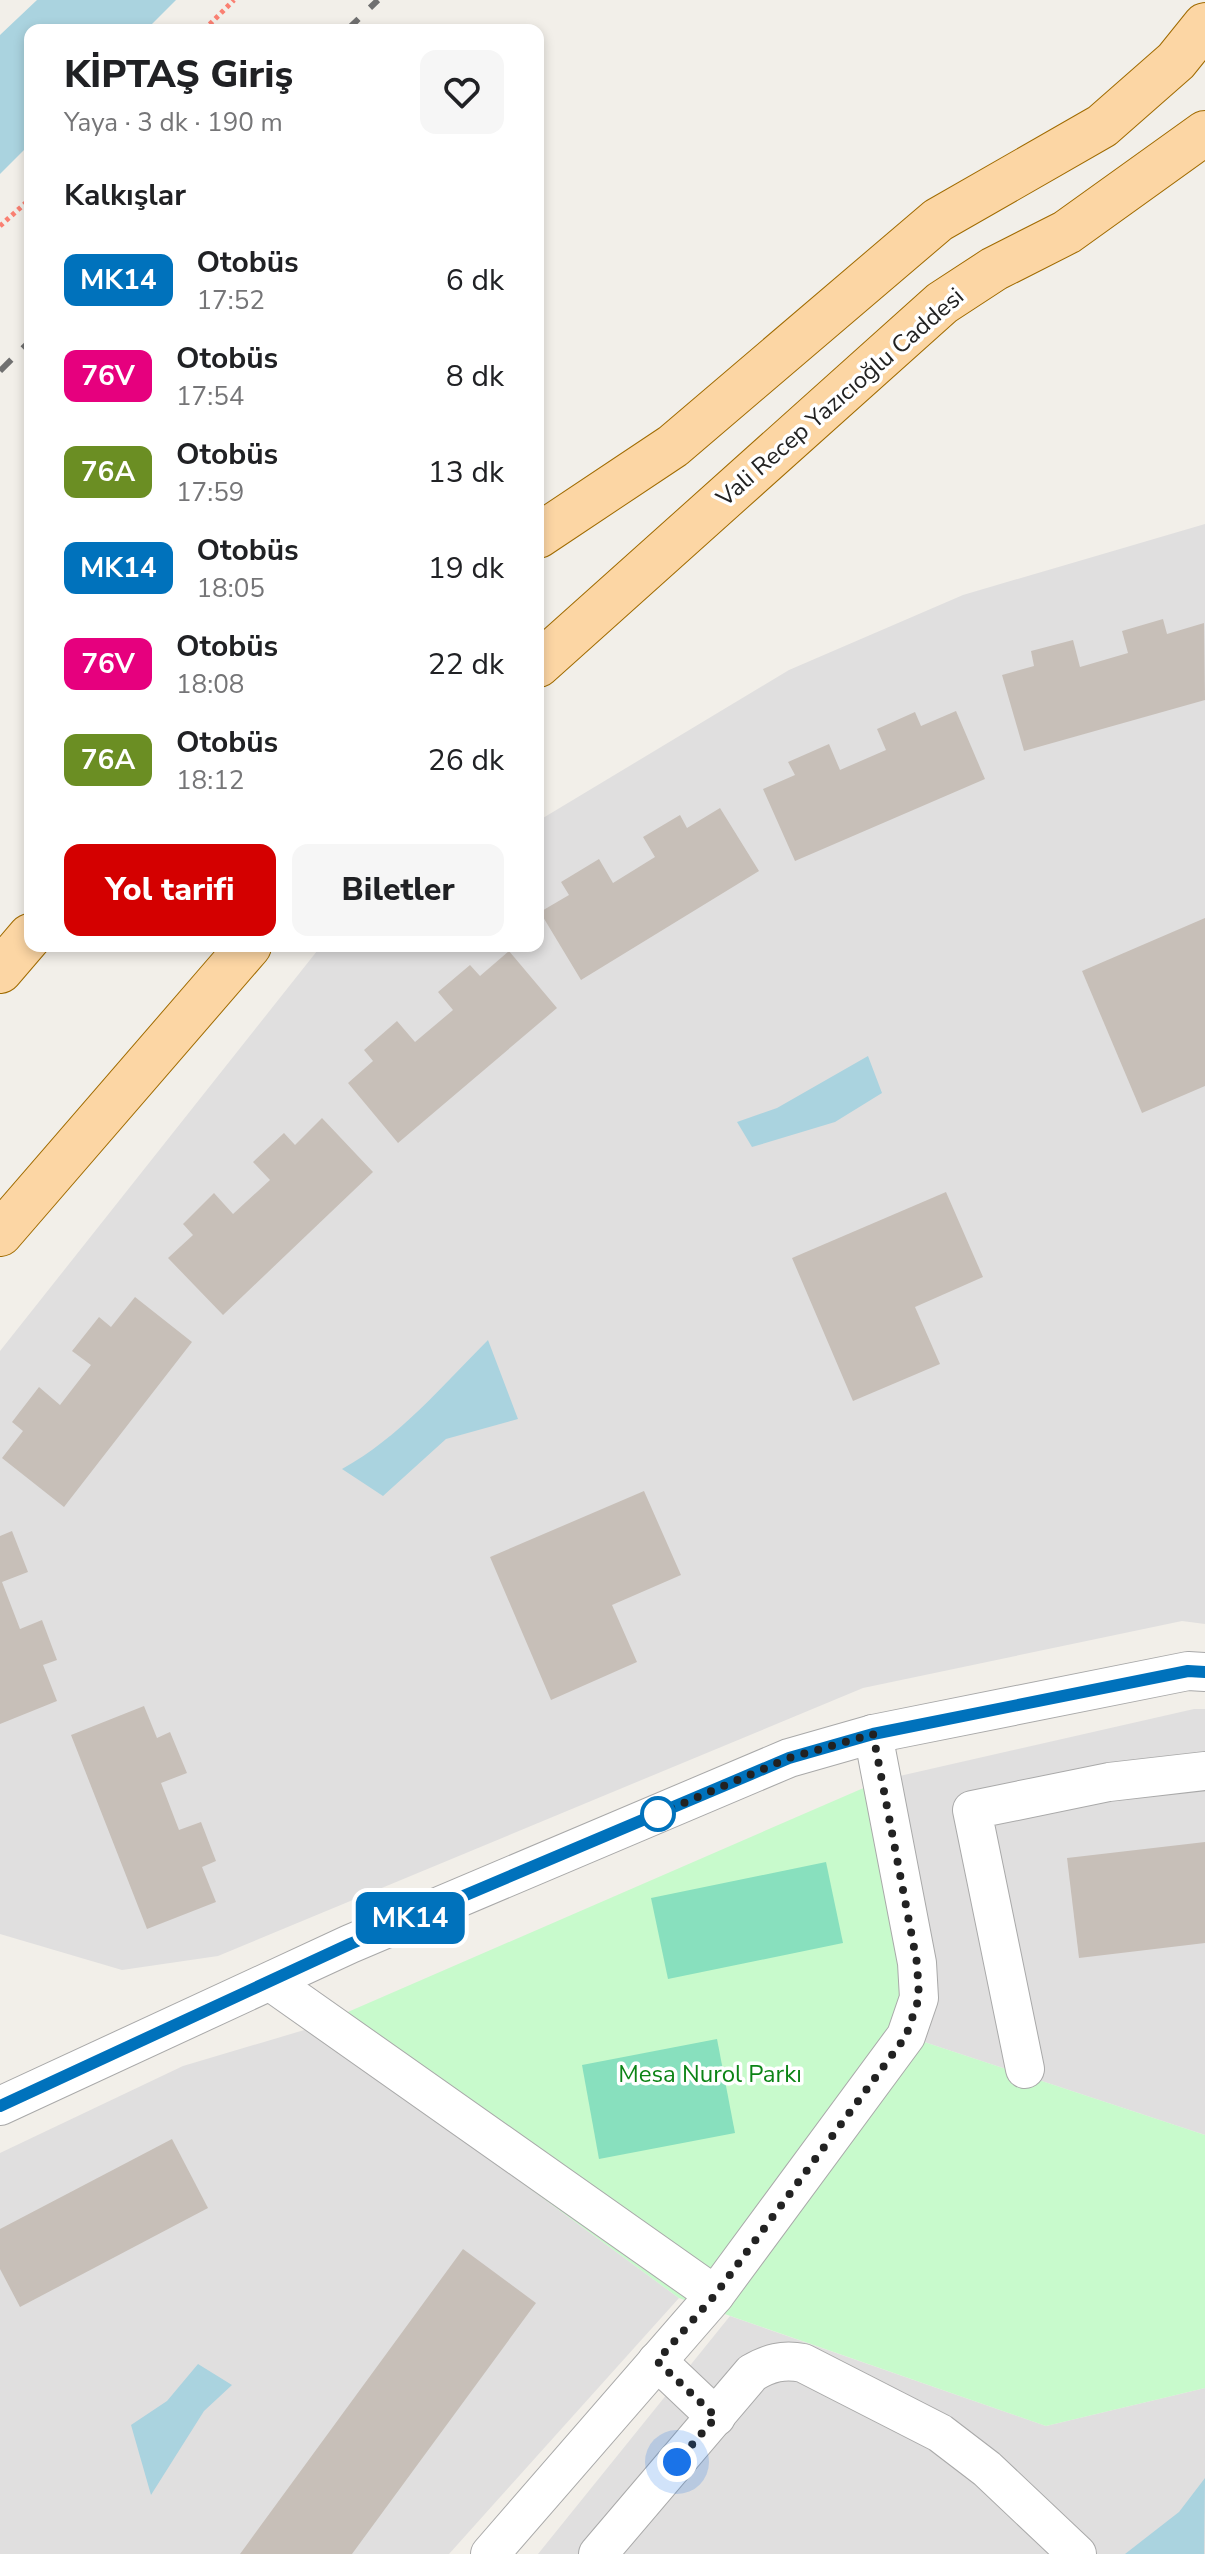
<!DOCTYPE html>
<html lang="tr">
<meta charset="utf-8">
<style>
:root{--surface:#fff;--page:#f6f6f6;--text:#202124;--muted:#757577;--accent:#d40000}
body{margin:0;font-family:"Nunito Sans",sans-serif;background:var(--page);color:var(--text);height:100vh;display:flex;flex-direction:column;font-size:30px;white-space:nowrap}
*{box-sizing:border-box;margin:0}
p{font-size:26px;color:var(--muted)}
.icon{flex:none;width:44px;height:44px;fill:none;stroke:currentColor;stroke-width:2;stroke-linecap:round;stroke-linejoin:round}
.map{position:relative;flex:1;overflow:hidden}
.side{position:absolute;left:24px;top:24px;width:520px;height:928px;display:flex;flex-direction:column;background:var(--surface);border-radius:16px;box-shadow:0 4px 12px #0003}
.side>*{flex:none}
.badge{padding:0 16px;border-radius:12px;font-size:28px;line-height:52px}
.you{position:absolute;width:40px;height:40px;margin:-20px;border:6px solid #fff;border-radius:50%;background:#1a73e8;box-shadow:0 0 0 12px #1a73e833}
.map>.badge{position:absolute;translate:-50% -50%;box-shadow:0 0 0 4px #fff}
h2{padding:0 40px;font-size:30px;line-height:72px}
.round{display:grid;place-items:center;flex:none;width:84px;height:84px;border-radius:16px;background:var(--page)}
.overview{display:flex;align-items:center;justify-content:space-between;height:136px;padding:0 40px}
h1{font-size:38px;font-weight:800;line-height:60px}
.button{display:flex;gap:16px;margin-top:auto;padding:16px 40px}
.button a{flex:1;height:92px;border-radius:16px;background:var(--accent);color:#fff;font-size:32px;font-weight:800;line-height:92px;text-align:center}
.button a+a{background:var(--page);color:var(--text)}
ul{padding:0;list-style:none}
li{display:flex;align-items:center;gap:24px;height:96px;padding:0 40px}
li div{flex:1}
li b{display:block;font-size:30px}
li em{font-style:normal}
li .badge{min-width:88px;font-weight:700;text-align:center}
.map>svg:first-child{display:block}
</style>
<div class="map">
<svg width="1205" height="2554" viewBox="0 0 1205 2554">
<rect width="100%" height="100%" fill="#f2efe9"/>
<g fill="#e0dfdf">
<path d="M1205 524V1624L1182 1621 863 1688 218 1956 122 1970 0 1934V1351L321 946H538V821L789 670 963 595Z"/>
<path d="M1194 1709H1205V2135L906 2036 882 1780Z"/>
<path d="M311 2028 679 2298 449 2554H0V2153L183 2066Z"/>
<path d="M730 2316 1046 2426 1205 2388V2554H538Z"/>
</g>
<path fill="#c8facc" d="M882 1780 906 2036 1205 2135V2388L1046 2426 679 2298 311 2028Z"/>
<g fill="#88e0be">
<path d="M826 1862 843 1943 668 1979 651 1898Z"/>
<path d="M717 2039 735 2133 599 2159 582 2065Z"/>
</g>
<g fill="#aad3df">
<path d="M37 0H176L146 30H30V144L0 174V35Z"/>
<path d="M868 1056 882 1093 835 1122 752 1147 737 1122 777 1108Z"/>
<path d="M488 1340 518 1419 446 1439 383 1496 342 1469C400 1437 442 1386 488 1340Z"/>
<path d="M198 2364 232 2385 204 2411 151 2495 131 2425 167 2401Z"/>
<path d="M1205 2478 1204 2554H1125L1179 2512Z"/>
</g>
<g fill="#c7bfb8">
<path d="M1163 619 1167 634 1204 623 1205 700 1024 751 1002 675 1034 666 1031 651 1073 640 1080 667 1128 653 1122 631Z"/>
<path d="M956 711 985 779 795 861 763 789 795 775 788 762 829 744 840 770 886 750 877 729 915 712 921 726Z"/>
<path d="M720 808 759 871 581 980 540 912 569 895 561 882 599 859 613 883 655 857 643 837 680 815 687 828Z"/>
<path d="M1205 918V1086L1142 1113 1082 971Z"/>
<path d="M509 951 557 1008 398 1143 348 1083 373 1061 364 1050 397 1021 415 1042 453 1010 438 992 470 965 480 976Z"/>
<path d="M322 1118 373 1172 223 1315 168 1258 193 1235 183 1224 214 1193 233 1214 270 1180 253 1162 284 1133 295 1145Z"/>
<path d="M946 1192 983 1277 915 1307 940 1364 853 1401 792 1258Z"/>
<path d="M135 1297 192 1342 64 1507 2 1458 23 1431 12 1422 39 1387 60 1405 91 1365 72 1351 99 1317 111 1327Z"/>
<path d="M644 1491 681 1575 612 1605 637 1662 551 1700 490 1557Z"/>
<path d="M12 1531 28 1572 2 1582 20 1629 42 1620 57 1660 43 1665 57 1701 0 1724V1536Z"/>
<path d="M144 1706 157 1738 170 1732 187 1773 161 1783 179 1830 201 1822 216 1861 202 1867 216 1902 147 1929 71 1735Z"/>
<path d="M1205 1842V1943L1079 1958 1067 1858Z"/>
<path d="M172 2139 208 2208 20 2307 0 2269V2229Z"/>
<path d="M463 2249 536 2303 533 2307 352 2554H240Z"/>
</g>
<g fill="none" stroke-linecap="round" stroke-linejoin="round">
<g stroke="#a9a9a9" stroke-width="40">
<g id="minor">
<path d="M271 1982 715 2295 906 2036 919 1998 917 1963 873 1734"/>
<path d="M1025 2069 972 1810 1109 1782 1205 1771"/>
<path d="M0 2106 350 1944 789 1758 873 1734 1188 1671 1205 1672"/>
<path d="M657 2361 716 2417"/>
<path d="M490 2554 715 2295"/>
<path d="M598 2554 752 2373C769 2363 783 2359 803 2363L940 2433 987 2469 1077 2554"/>
</g>
</g>
<g stroke="#a06b00" stroke-width="46">
<g id="major">
<path d="M538 536 673 446 938 220 1102 126 1176 61 1205 25"/>
<path d="M538 665 942 303 994 269 1067 232 1205 133"/>
<path d="M0 971 30 936"/>
<path d="M0 1234 249 946"/>
</g>
</g>
<g stroke="#fa8072" stroke-width="5" stroke-dasharray="4 4" stroke-linecap="butt">
<path d="M204 30 234 0"/>
<path d="M0 226 30 199"/>
</g>
<use href="#minor" stroke="#fff" stroke-width="38"/>
<use href="#major" stroke="#fcd6a4" stroke-width="44"/>
<g stroke="#707070" stroke-width="6" stroke-dasharray="16 16" stroke-linecap="butt">
<path d="M347 30 378 0"/>
<path d="M0 371 30 341"/>
</g>
</g>
<g fill="none" stroke-linecap="round" stroke-linejoin="round">
<g stroke="#fff" stroke-width="18">
<path id="line" d="M0 2106 350 1944 789 1758 873 1734 1188 1671 1205 1672"/>
</g>
<use href="#line" stroke="#0072bc" stroke-width="12"/>
<path stroke="#222" stroke-width="8" stroke-dasharray="0 14.4" d="M658 1814 789 1758 873 1734 917 1963 919 1998 906 2036 715 2295 657 2361 716 2417 677 2462"/>
</g>
<circle fill="#fff" stroke="#0072bc" stroke-width="4" cx="658" cy="1814" r="16"/>
<g text-anchor="middle" dominant-baseline="central" stroke-width="7" stroke-linejoin="round" paint-order="stroke">
<g font-size="24" fill="#222" stroke="#fff">
<text transform="translate(840 397) rotate(-41)">Vali Recep Yazıcıoğlu Caddesi</text>
</g>
<g font-size="24" fill="#0c8416" stroke="#fff">
<text x="710" y="2074">Mesa Nurol Parkı</text>
</g>
</g>
</svg>
<div class="you" style="left:677px;top:2462px"></div>
<b class="badge" style="left:410px;top:1918px;background:#0072bc;color:#fff">MK14</b>
<section class="side">
<div class="overview"><div><h1>KİPTAŞ Giriş</h1><p>Yaya · 3 dk · 190 m</p></div><a class="round"><svg class="icon" aria-label="heart" viewBox="0 0 24 24"><path d="M12 20l-8-8c-3-5 5-10 8-4 3-6 11-1 8 4z"/></svg></a></div>
<h2>Kalkışlar</h2>
<ul>
<li><span class="badge" style="background:#0072bc;color:#fff">MK14</span><div><b>Otobüs</b><p>17:52</p></div><em>6 dk</em></li>
<li><span class="badge" style="background:#e6007e;color:#fff">76V</span><div><b>Otobüs</b><p>17:54</p></div><em>8 dk</em></li>
<li><span class="badge" style="background:#6b8e23;color:#fff">76A</span><div><b>Otobüs</b><p>17:59</p></div><em>13 dk</em></li>
<li><span class="badge" style="background:#0072bc;color:#fff">MK14</span><div><b>Otobüs</b><p>18:05</p></div><em>19 dk</em></li>
<li><span class="badge" style="background:#e6007e;color:#fff">76V</span><div><b>Otobüs</b><p>18:08</p></div><em>22 dk</em></li>
<li><span class="badge" style="background:#6b8e23;color:#fff">76A</span><div><b>Otobüs</b><p>18:12</p></div><em>26 dk</em></li>
</ul>
<div class="button"><a>Yol tarifi</a><a>Biletler</a></div>
</section>
</div>
